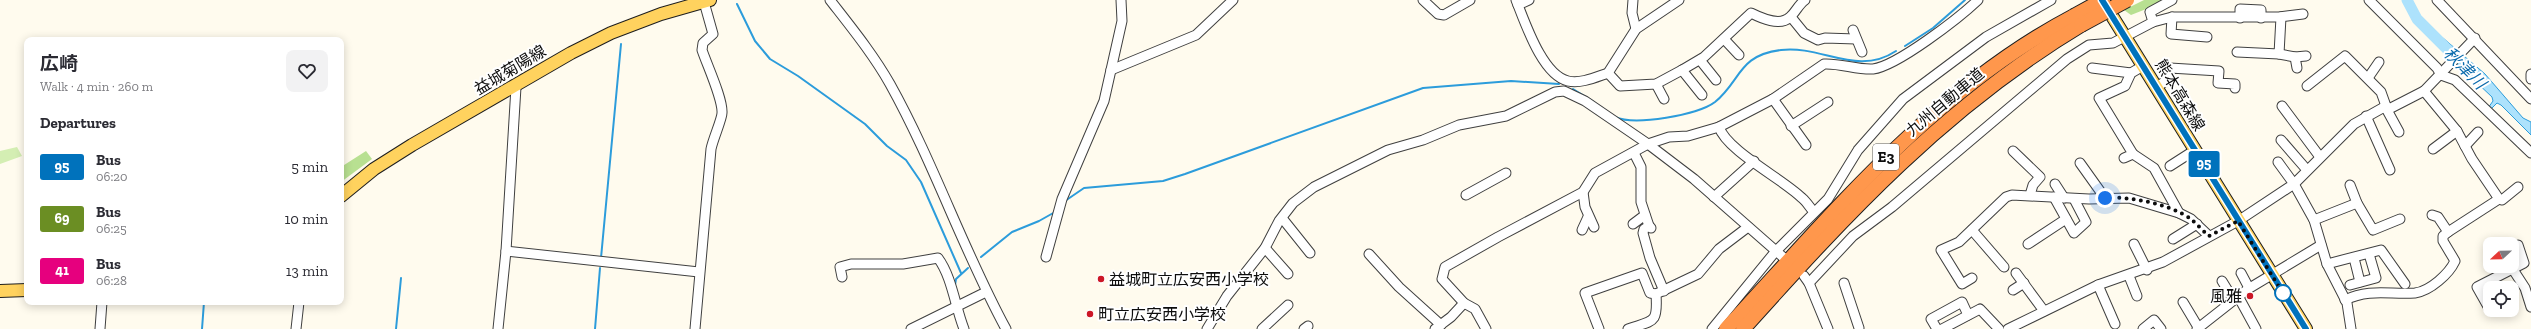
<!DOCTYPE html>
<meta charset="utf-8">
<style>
:root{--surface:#fff;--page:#f2f2f3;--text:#2b2b33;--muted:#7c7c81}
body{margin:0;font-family:"Zilla Slab","Noto Sans JP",serif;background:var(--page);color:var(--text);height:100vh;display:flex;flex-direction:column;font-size:15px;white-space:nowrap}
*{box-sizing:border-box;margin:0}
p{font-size:13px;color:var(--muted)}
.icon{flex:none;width:22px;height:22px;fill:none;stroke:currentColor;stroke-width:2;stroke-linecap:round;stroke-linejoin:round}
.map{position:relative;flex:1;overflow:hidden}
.panel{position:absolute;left:24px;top:37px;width:320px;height:268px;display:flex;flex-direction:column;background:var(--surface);border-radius:8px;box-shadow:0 2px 10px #0003}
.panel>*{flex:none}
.badge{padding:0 8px;border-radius:3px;font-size:14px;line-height:26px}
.needle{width:26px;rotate:248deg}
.fabs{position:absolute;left:2483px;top:237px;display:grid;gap:8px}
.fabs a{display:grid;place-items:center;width:36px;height:36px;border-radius:8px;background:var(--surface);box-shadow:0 2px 10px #0003;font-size:20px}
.you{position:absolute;width:20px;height:20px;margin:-10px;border:3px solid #fff;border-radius:50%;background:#1a73e8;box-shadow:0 0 0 6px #1a73e833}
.map>.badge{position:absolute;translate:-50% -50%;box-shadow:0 0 0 2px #fff}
h2{padding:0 16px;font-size:15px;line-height:36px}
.round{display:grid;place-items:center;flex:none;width:42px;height:42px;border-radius:8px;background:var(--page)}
.overview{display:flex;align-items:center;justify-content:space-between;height:68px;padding:0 16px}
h1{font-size:19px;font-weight:700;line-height:30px}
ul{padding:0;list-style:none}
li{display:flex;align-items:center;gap:12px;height:52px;padding:0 16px}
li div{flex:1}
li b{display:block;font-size:15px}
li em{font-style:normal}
li .badge{min-width:44px;font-weight:700;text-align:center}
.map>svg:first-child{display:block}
</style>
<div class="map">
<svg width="2531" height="329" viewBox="0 0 2531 329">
<rect width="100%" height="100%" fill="#fffbee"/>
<path fill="#d4eeb3" d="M17 147 22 156 0 164V151Z"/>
<g fill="#b8e091">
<path d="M2144 0H2169L2131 15 2124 10Z"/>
<path d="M366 151 372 159 341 182V167Z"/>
</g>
<path fill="#ade2fc" stroke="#2c9cdb" d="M2443 38 2485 74 2523 118 2531 122V135L2501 105 2497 103 2490 110 2488 108 2493 101 2492 97 2438 46Z"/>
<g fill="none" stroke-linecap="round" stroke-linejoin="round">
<g stroke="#2c9cdb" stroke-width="2">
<path d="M737 4 755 41 770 59 798 76 865 124 887 146 906 160 921 182 961 273"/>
<path d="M1905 46 1933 28 1965 0"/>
<path d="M1573 89 1594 102"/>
<path d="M1615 117C1635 126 1698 115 1715 102 1741 81 1738 55 1781 50 1822 45 1857 77 1896 51"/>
<path d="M1065 201 1084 188 1163 181 1185 174 1423 88 1511 81 1559 84"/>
<path d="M981 257 1012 232 1039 221 1055 212"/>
<path d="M601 258 621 44"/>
<path d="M955 285 956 279 968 268"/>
<path d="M202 329 204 302"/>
<path d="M396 329 401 278"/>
<path d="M595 329 600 268"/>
</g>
<path stroke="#ade2fc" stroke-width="11" d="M2407 0 2417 19 2451 53"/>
<g stroke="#404040" stroke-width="11">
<g id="minor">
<path d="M830 0C851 27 873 54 890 84 934 163 963 250 1006 329"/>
<path d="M1423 0 1438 14 1444 15 1470 0"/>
<path d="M1516 0C1525 22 1542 75 1568 81 1581 84 1596 77 1608 73L1636 29 1679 0"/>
<path d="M1633 0 1632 13 1636 29"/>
<path d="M2369 0 2437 68 2441 75"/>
<path d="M2437 0 2531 99"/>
<path d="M1518 5 1529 0"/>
<path d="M1791 17 1804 33 1818 40 1825 38 1856 39"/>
<path d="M2172 17 2171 34 2207 37"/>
<path d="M2240 18V9L2261 10V18"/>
<path d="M2153 22 2172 17H2279L2303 14"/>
<path d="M1853 30 1862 52"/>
<path d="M1724 39 1739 55"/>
<path d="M2237 52 2279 54 2281 17"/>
<path d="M2279 54 2295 57 2306 56"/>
<path d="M2295 57 2297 68"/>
<path d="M1700 60 1716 80"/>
<path d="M2092 68 2131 73"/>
<path d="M1111 70 1196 35 1233 0"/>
<path d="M1682 70 1702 95"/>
<path d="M1608 73 1620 86 1656 84 1682 70 1704 57 1751 13C1761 18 1780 27 1790 17 1796 12 1798 5 1805 0"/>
<path d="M2531 74V79"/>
<path d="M2441 75 2455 80 2531 153"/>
<path d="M2368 78 2379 62"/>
<path d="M1656 84 1664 99"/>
<path d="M2307 86 2345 56 2381 92 2386 106"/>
<path d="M2157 87 2167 80 2170 68 2219 71 2218 83 2235 84V88"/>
<path d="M2424 91 2457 131 2472 159 2499 199 2448 232 2438 217 2432 215"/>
<path d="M1773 99 1806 145"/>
<path d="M2282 106 2320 157"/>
<path d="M2387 110 2399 132"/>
<path d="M2366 116 2390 170"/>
<path d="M1791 126 1828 102"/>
<path d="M1719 127C1727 151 1783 179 1802 198 1807 202 1810 208 1814 212"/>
<path d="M2281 140 2307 170"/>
<path d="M2465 146 2478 132"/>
<path d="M2433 149 2457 131"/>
<path d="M2013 151 2040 177 2033 185 2030 195"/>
<path d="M1634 153 1641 167V202L1649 226"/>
<path d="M2133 154 2154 168 2179 213"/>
<path d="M2124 158 2133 154 2099 98 2125 86 2131 73 2143 66"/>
<path d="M2278 162 2294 184 2314 220 2327 264 2347 303 2351 329"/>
<path d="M2080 163 2105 198"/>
<path d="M2170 166 2195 150"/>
<path d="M2055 184 2064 198"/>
<path d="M2350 185 2357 203"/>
<path d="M1583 192 1585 207 1594 227"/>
<path d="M1466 195 1506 173"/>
<path d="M1714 197 1754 161"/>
<path d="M2054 197 2074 233 2086 222 2074 199"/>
<path d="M2499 199 2502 200 2518 187"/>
<path d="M1282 218 1310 253"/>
<path d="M2314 220 2357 203 2373 230 2400 219"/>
<path d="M1633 224 1645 215"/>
<path d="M1651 228 1649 226 1644 229 1643 233 1650 258 1664 291"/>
<path d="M1582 230 1588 217"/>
<path d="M1972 230 2004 267"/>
<path d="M2173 239 2197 224"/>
<path d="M2028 244 2066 219"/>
<path d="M2134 244 2147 270"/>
<path d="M1265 248 1288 274"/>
<path d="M506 251 699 272"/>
<path d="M1369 254 1399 287 1441 325"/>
<path d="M1046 257 1062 199 1104 101 1122 21 1121 0"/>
<path d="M2354 258 2360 282"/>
<path d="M2327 264 2381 250 2405 284"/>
<path d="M2512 268 2525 288 2531 307"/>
<path d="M2016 273 2044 311"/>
<path d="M2241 273 2249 288"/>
<path d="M1804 276 1809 283 1828 329"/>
<path d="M2129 276 2137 296"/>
<path d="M842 277 840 267 851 264H903L938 258C952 277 955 306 964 329"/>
<path d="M1972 278 1962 284 1941 250 1959 242 2006 197 2012 195 2089 199 2129 198 2179 213 2191 219 2209 236"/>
<path d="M2222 281 2233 299"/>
<path d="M1809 283 1853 236 1892 207 2067 59 2089 45 2113 43 2153 22 2150 12 2172 0"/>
<path d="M1844 283 1859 328"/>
<path d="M2098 285 2115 324"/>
<path d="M2350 285 2376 278 2369 254"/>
<path d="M2013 290 2024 283"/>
<path d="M2238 296 2256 329"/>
<path d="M2345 300C2370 288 2391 295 2415 293 2430 291 2449 274 2455 261L2443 241V236L2448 232"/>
<path d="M2183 302 2198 327"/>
<path d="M2490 310 2477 287 2524 263 2518 245"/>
<path d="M100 329 102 302"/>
<path d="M296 329 299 302"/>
<path d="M498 329 506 251 516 87"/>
<path d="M695 329 711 149C713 139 722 119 722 113 723 99 707 65 702 50L703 43 713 34 704 2"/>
<path d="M911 329 986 292"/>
<path d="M1207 329 1227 296 1265 248 1279 221 1293 203 1314 187 1388 150 1423 140 1459 125 1506 116 1555 92 1564 91 1585 101 1648 144 1694 179 1784 258"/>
<path d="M1262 329 1288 305"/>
<path d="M1304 329 1308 326"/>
<path d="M1435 329 1451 317 1464 303"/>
<path d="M1486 329 1475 309 1464 303 1442 279 1445 267 1498 237 1583 192 1595 173 1648 144 1669 137 1688 136 1719 127 1773 99 1824 64C1840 63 1857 70 1873 69 1897 66 1959 18 1978 0"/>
<path d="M1599 329 1585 293 1642 273 1650 293 1656 294"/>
<path d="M1628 329C1654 320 1658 324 1656 294L1698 274 1719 249 1748 227"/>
<path d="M1712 329 1775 252 1828 199 1858 150 1903 99 1986 37 2051 0"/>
<path d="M1937 329 1931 319 1962 302 1968 315"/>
<path d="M1942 329 1980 309 1999 329"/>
<path d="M2008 329 2098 285 2163 262 2238 221 2294 184 2354 124 2386 106 2387 110 2424 91 2475 38"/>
<path d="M2143 329 2154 320 2161 329"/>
<path d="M2197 329 2248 289 2321 245"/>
</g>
</g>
<g stroke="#1e1e1e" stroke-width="14">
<g id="major">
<path d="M2104 3 2306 329"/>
<path d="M341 196 374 169 412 145 571 53 611 33 661 14 710 0"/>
<path d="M0 291 27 290"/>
</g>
</g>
<g stroke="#1e1e1e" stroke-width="16">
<g id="highway">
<path d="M1726 329C1833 214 1933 90 2074 16"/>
<path d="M1743 329C1847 213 1946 106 2081 25"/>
</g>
</g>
<use href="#minor" stroke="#fff" stroke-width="9"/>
<use href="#major" stroke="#ffd25e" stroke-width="12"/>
<use href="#highway" stroke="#ff974c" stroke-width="14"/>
<g stroke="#1e1e1e" stroke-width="16" stroke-linecap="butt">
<g id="highway-bridge">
<path d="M2074 16 2103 0"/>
<path d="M2081 25 2127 0"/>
</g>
</g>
<use href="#highway-bridge" stroke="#ff974c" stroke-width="14"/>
</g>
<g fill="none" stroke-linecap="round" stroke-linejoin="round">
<g stroke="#fff" stroke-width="9">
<path id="line" d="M2102 0 2306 329"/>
</g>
<use href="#line" stroke="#0072bc" stroke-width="6"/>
<path stroke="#0d0d0d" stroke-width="4" stroke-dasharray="0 7.2" d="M2105 198C2129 196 2170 204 2191 219 2197 224 2203 231 2209 236L2238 221 2286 298 2283 293"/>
</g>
<g fill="#cc1726" stroke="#fff" stroke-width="1.5">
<circle cx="1101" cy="279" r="4"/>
<circle cx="2250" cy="296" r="4"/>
<circle cx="1090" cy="314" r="4"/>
</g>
<circle fill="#fff" stroke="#0072bc" stroke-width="2" cx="2283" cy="293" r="8"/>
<g text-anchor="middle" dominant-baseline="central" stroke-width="4" stroke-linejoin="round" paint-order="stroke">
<rect fill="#fff" stroke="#565656" stroke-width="1" x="1873" y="144" width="26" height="26" rx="3"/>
<g font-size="15" font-weight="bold" fill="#0d0d0d">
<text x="1886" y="157">E3</text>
</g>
<g font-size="16" fill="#0d0d0d" stroke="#fff">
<text transform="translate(510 70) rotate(-31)">益城菊陽線</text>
<text transform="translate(2180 95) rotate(59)">熊本高森線</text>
<text transform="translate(1945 102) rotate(-40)">九州自動車道</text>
</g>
<g font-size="16" fill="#0d0d0d" stroke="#fff" text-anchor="start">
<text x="1109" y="279">益城町立広安西小学校</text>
<text x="2242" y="296" text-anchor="end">風雅</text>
<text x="1098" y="314">町立広安西小学校</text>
</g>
<g font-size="17" font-style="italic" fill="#0a6bac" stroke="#fff">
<text transform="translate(2465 68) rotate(45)">秋津川</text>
</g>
</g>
</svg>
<div class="fabs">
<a><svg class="needle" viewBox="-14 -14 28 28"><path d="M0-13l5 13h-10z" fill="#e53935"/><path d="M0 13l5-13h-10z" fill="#7c7c81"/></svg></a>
<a><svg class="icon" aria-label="locate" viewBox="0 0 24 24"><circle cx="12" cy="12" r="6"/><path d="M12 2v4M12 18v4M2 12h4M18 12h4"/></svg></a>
</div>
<div class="you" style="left:2105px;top:198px"></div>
<b class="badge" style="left:2204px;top:164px;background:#0072bc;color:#fff">95</b>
<section class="panel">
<div class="overview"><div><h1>広崎</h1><p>Walk · 4 min · 260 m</p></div><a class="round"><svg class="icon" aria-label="heart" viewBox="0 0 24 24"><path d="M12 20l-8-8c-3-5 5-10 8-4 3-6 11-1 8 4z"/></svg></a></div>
<h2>Departures</h2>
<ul>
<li><span class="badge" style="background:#0072bc;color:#fff">95</span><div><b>Bus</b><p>06:20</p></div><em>5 min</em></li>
<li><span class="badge" style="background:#6b8e23;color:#fff">69</span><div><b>Bus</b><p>06:25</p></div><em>10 min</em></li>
<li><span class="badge" style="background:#e6007e;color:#fff">41</span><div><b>Bus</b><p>06:28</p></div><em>13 min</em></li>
</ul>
</section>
</div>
